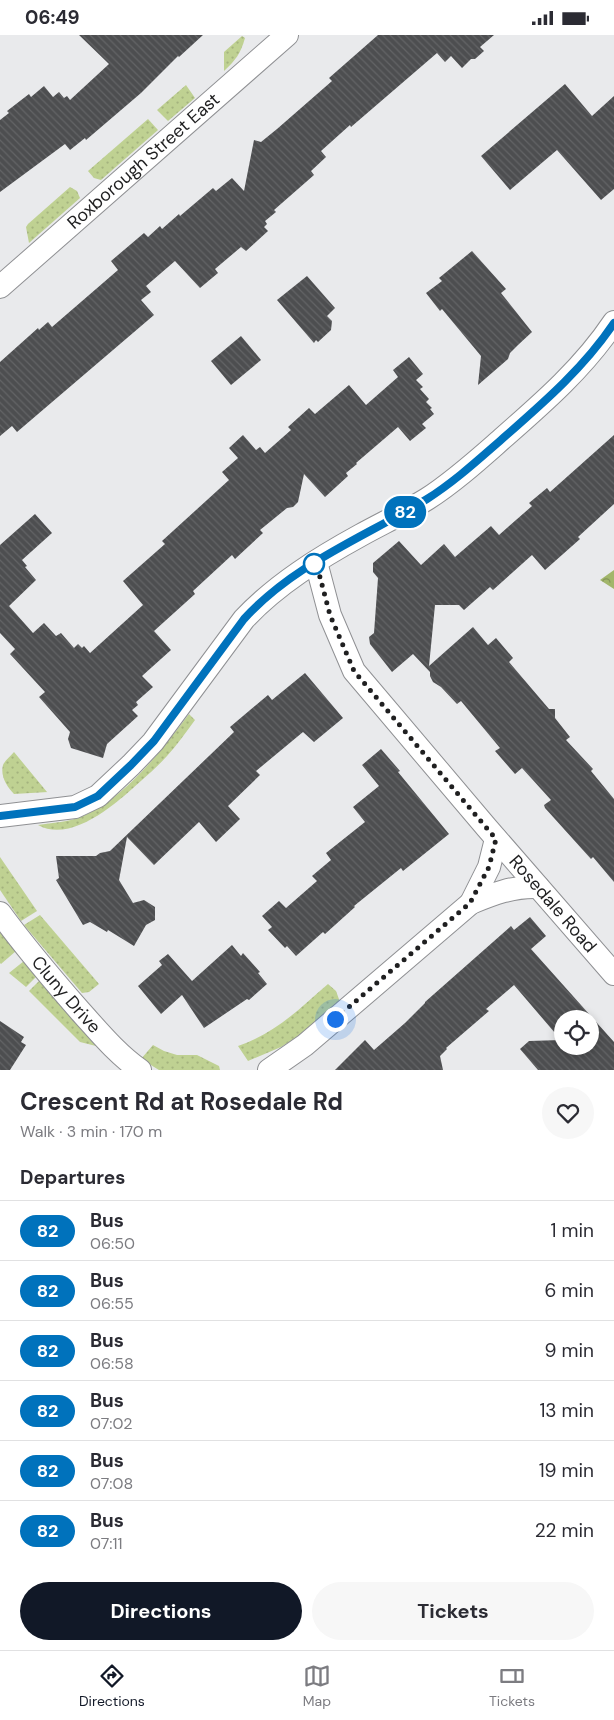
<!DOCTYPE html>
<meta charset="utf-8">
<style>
:root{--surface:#fff;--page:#f7f7f7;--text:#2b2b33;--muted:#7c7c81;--line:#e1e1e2;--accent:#111827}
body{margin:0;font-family:"DM Sans",sans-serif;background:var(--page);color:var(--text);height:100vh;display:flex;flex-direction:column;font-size:19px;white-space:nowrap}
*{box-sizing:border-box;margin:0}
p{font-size:16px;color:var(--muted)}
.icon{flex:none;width:28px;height:28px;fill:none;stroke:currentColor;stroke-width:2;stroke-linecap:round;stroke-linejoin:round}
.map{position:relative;height:1035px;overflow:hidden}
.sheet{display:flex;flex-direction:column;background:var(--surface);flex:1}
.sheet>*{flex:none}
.badge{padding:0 10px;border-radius:16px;font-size:18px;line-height:32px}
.fabs{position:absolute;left:554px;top:975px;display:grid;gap:10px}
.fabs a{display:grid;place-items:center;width:45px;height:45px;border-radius:50%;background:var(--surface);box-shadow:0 2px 8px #0003;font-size:25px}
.you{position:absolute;width:25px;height:25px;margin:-12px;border:4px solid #fff;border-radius:50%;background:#1a73e8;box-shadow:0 0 0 8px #1a73e833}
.map>.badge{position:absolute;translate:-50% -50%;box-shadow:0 0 0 2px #fff}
h2{padding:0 20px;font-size:19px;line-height:45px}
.round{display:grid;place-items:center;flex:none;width:52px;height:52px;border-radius:26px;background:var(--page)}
.summary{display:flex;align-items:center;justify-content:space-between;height:85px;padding:0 20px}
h1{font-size:24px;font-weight:700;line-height:38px}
.cta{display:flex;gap:10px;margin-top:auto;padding:10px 20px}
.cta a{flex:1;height:58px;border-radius:30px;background:var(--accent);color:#fff;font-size:20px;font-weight:700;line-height:58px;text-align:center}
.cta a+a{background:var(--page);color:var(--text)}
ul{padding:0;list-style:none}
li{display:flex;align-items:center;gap:15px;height:60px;padding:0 20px;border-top:1px solid var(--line)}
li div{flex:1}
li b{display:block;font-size:19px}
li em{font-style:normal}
li .badge{min-width:55px;font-weight:700;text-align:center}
.status{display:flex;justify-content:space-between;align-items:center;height:35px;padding:0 25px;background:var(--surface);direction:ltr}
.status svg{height:14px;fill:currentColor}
.dock{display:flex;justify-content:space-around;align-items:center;height:70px;border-top:1px solid var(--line);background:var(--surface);font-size:14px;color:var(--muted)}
.dock a{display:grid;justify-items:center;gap:2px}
.dock .selected{color:var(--accent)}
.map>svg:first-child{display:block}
</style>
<div class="status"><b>06:49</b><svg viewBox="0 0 49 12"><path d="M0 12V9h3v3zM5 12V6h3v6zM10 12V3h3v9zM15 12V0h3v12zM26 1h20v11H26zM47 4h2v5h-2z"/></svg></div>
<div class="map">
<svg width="614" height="1035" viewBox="0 0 614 1035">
<defs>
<pattern id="grass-dots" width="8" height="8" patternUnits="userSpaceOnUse" patternTransform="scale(1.25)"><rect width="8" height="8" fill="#bfd192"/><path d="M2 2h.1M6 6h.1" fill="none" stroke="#a4b37e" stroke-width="1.8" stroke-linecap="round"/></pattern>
<pattern id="forest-crowns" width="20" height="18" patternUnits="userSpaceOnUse" patternTransform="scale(1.25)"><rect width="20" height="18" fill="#a2b66b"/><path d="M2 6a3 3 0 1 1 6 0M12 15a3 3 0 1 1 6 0" fill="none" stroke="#839358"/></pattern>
<pattern id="building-back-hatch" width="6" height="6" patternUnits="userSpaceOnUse" patternTransform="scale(1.25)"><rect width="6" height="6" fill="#4d4e50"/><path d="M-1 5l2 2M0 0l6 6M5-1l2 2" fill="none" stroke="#636466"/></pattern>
</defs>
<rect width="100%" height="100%" fill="#e9eaec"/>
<g fill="url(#grass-dots)">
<path d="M242 1 245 3C241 18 235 26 224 36V17Z"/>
<path d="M186 50 195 63 168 86 157 75Z"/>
<path d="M148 84 158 95 101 145 94 143 88 136Z"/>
<path d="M70 152 77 156 80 163 29 208 26 192 28 189Z"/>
<path d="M189 679 195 685C186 697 177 710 167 721 159 730 150 738 142 745 118 767 72 809 38 790 52 788 69 787 83 781 124 764 163 714 189 679Z"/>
<path d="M14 717 47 757H48L14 759C7 752 0 741 3 730 5 725 11 721 14 717Z"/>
<path d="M0 822 37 876 21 886 0 855Z"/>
<path d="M40 880 99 949 89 957 82 958 24 890Z"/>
<path d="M0 895 16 916 1 929 0 928Z"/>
<path d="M24 926 37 941 26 952 9 938Z"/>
<path d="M41 944 98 1010 96 1011 80 1007 29 956Z"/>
<path d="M328 949 336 956 340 967 305 997 281 1012 248 1026 238 1011C277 997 298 975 328 949Z"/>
<path d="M153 1010 164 1016 177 1020H197L219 1031 220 1035H159L141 1024Z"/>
</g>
<path fill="url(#forest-crowns)" d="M614 535V554L600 545Z"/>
<g fill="url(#building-back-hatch)" fill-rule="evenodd">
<path d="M79 0H203L179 22 178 21 141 58 86 105 85 103 70 115 65 109 0 157V85L9 78 7 76 29 59 31 62 44 51 53 62 59 57 64 63 67 61 70 65 109 29Z"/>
<path d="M378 0H494L480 12 484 16 475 24H471L462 33 451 21 445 27 437 18 351 92 350 90 321 116 326 122 311 136 314 140 274 175 276 177 265 186 267 189 264 192 268 196 246 216 241 212 215 234 218 238 200 253 175 226 146 251 151 257 141 265 154 280 17 397 12 391 0 401V327L38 293 39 295 48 287 52 292 118 235 111 226 144 198 148 202 160 191 162 194 179 179 180 181 213 153 216 156 232 143 244 156 254 105 261 107 277 94 332 46 329 43Z"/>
<path d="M565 49 592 81 614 61V154L601 165 557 115 510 155 481 121Z"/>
<path d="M472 216 506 254 501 258 532 297 518 310 510 318 508 324 478 350 481 321 442 274 440 276 426 258 442 246 439 243Z"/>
<path d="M307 241 335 273 327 281 332 286 331 295 318 307 316 305 314 308 277 265Z"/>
<path d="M241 301 261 325 231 350 211 326Z"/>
<path d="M409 322 423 339 416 345 423 352 420 354 429 364 426 367 432 373 430 374 434 379 422 389 426 393 410 406 398 392 356 428 357 429 346 438 348 441 325 462 304 439 298 467 293 472 287 473 260 495 263 498 235 524 232 520 193 556 195 559 154 596 171 615 142 641 153 652 136 667 138 670 132 675 138 681 107 709 103 723 71 713 68 704 70 697 39 662 45 657 10 619 15 614 0 598V510L35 479 52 498 22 525 27 531 25 532 36 545 9 571 33 598 44 588 56 601 61 598 74 613 78 609 82 613 84 611 90 618 143 570 123 546 165 509 162 506 229 445 222 437 238 423 229 413 243 400 256 415 260 412 265 418 291 395 288 392 309 373 315 379 349 350 366 370 398 342 393 335Z"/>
<path d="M614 400V469L578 502 580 504 545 535 532 520 493 555 490 552 464 575 459 570H435L429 631 473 592 488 610 496 603 513 623 509 627 549 674H555V683L570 702 566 705 593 734 591 736 614 764V847L593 822 591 824 545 773 544 770 551 765 522 733 515 739 495 716 500 713 461 666 457 669 441 652 433 647 430 641V637L413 619 392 637 370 609 369 602 374 598 378 543 373 537V528L399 506 421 530 444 509 455 522 491 491 499 500 532 471 529 468 547 453 550 457Z"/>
<path d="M305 638 343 683 314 707 303 697 256 736 260 740 228 771 240 784 216 807 199 787 154 830 127 802 119 845 133 868 144 865 155 872V885L146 890 134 911 108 895 107 897 90 887 83 890 56 845 59 843 56 821H96L100 818 110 816 234 697 230 692 268 660 272 665Z"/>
<path d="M381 714 400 736 398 737 449 799 403 836 401 833 354 871 355 872 325 899 323 897 296 921 287 911 285 913 268 895 272 892 262 881 279 866 286 873 317 846 312 841 331 825 326 818 365 787 353 772 379 751 362 730Z"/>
<path d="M530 882 546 901 531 914 614 1007V1035H538L520 1014 529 1006 561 1005 514 950 486 974 489 976 446 1013 447 1014 440 1021 443 1035H335L365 1005 374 1015 405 988 425 968V967L511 891 514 895ZM562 984H590V1011H562Z"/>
<path d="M232 910 241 921 243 918 260 937 258 938 267 949 249 965 247 964 204 993 182 960 161 979 138 951 162 930 159 926 168 919 192 946Z"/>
<path d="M0 986 24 1002 21 1007 26 1010 10 1035H0Z"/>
</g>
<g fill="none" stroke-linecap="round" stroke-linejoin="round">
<g stroke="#8f9093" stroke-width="24">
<g id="minor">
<path id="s1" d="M0 252 287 0"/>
<path id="s2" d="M316 527 330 580 354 636 487 793 614 939"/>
<path d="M0 781 75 772 98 761 131 730 153 707 244 584C277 549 319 523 361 500 383 488 406 477 427 464 455 446 480 423 504 402 544 367 584 332 614 287"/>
<path d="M471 868 489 832 496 804"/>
<path id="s3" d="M0 878C25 912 52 944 80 976 99 997 117 1019 140 1035"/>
<path d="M269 1035 305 1010 471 868C493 859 513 851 538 852"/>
</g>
</g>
<use href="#minor" stroke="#fff" stroke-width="22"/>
</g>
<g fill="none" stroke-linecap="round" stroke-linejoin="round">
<g stroke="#fff" stroke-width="11">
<path id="line" d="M0 781 75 772 98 761 131 730 154 706 244 584C295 528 365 502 427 464 454 447 478 425 501 405 542 369 584 333 614 288"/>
</g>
<use href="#line" stroke="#0072bc" stroke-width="8"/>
<path stroke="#1f1f20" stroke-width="5" stroke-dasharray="0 9" d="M314 529 316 527 330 580 354 636 496 804 489 832 470 868 335 984"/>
</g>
<circle fill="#fff" stroke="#0072bc" stroke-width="2.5" cx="314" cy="529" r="10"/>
<g text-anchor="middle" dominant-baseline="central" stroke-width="5" stroke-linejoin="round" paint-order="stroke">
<g font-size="18" fill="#1f1f20" stroke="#f6f7fa">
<text stroke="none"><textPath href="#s1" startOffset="191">Roxborough Street East</textPath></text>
<text stroke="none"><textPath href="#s2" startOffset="422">Rosedale Road</textPath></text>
<text stroke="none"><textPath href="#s3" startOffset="105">Cluny Drive</textPath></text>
</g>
</g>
</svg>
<div class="fabs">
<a><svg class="icon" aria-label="locate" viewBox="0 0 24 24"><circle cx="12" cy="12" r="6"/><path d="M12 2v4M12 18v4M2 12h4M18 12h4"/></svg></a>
</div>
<div class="you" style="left:335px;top:984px"></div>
<b class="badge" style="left:405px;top:477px;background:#0072bc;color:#fff">82</b>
</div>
<section class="sheet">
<div class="summary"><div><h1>Crescent Rd at Rosedale Rd</h1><p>Walk · 3 min · 170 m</p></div><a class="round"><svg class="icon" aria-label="heart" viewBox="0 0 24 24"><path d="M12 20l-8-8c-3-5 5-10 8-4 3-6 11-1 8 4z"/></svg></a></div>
<h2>Departures</h2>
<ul>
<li><span class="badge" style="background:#0072bc;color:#fff">82</span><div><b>Bus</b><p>06:50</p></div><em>1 min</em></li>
<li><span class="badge" style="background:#0072bc;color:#fff">82</span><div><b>Bus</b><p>06:55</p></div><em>6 min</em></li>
<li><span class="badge" style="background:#0072bc;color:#fff">82</span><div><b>Bus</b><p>06:58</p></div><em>9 min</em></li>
<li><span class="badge" style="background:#0072bc;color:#fff">82</span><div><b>Bus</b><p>07:02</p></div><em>13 min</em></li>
<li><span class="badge" style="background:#0072bc;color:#fff">82</span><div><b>Bus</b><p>07:08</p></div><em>19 min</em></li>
<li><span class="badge" style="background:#0072bc;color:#fff">82</span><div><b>Bus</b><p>07:11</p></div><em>22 min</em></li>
</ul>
<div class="cta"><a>Directions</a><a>Tickets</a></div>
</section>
<nav class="dock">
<a class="selected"><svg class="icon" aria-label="directions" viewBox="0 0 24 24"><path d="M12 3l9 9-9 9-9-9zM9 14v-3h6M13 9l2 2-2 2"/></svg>Directions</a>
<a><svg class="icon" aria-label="map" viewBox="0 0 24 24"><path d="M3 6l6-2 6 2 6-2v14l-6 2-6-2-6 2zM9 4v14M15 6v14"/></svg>Map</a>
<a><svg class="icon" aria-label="tickets" viewBox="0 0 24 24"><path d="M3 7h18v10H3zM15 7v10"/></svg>Tickets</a>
</nav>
